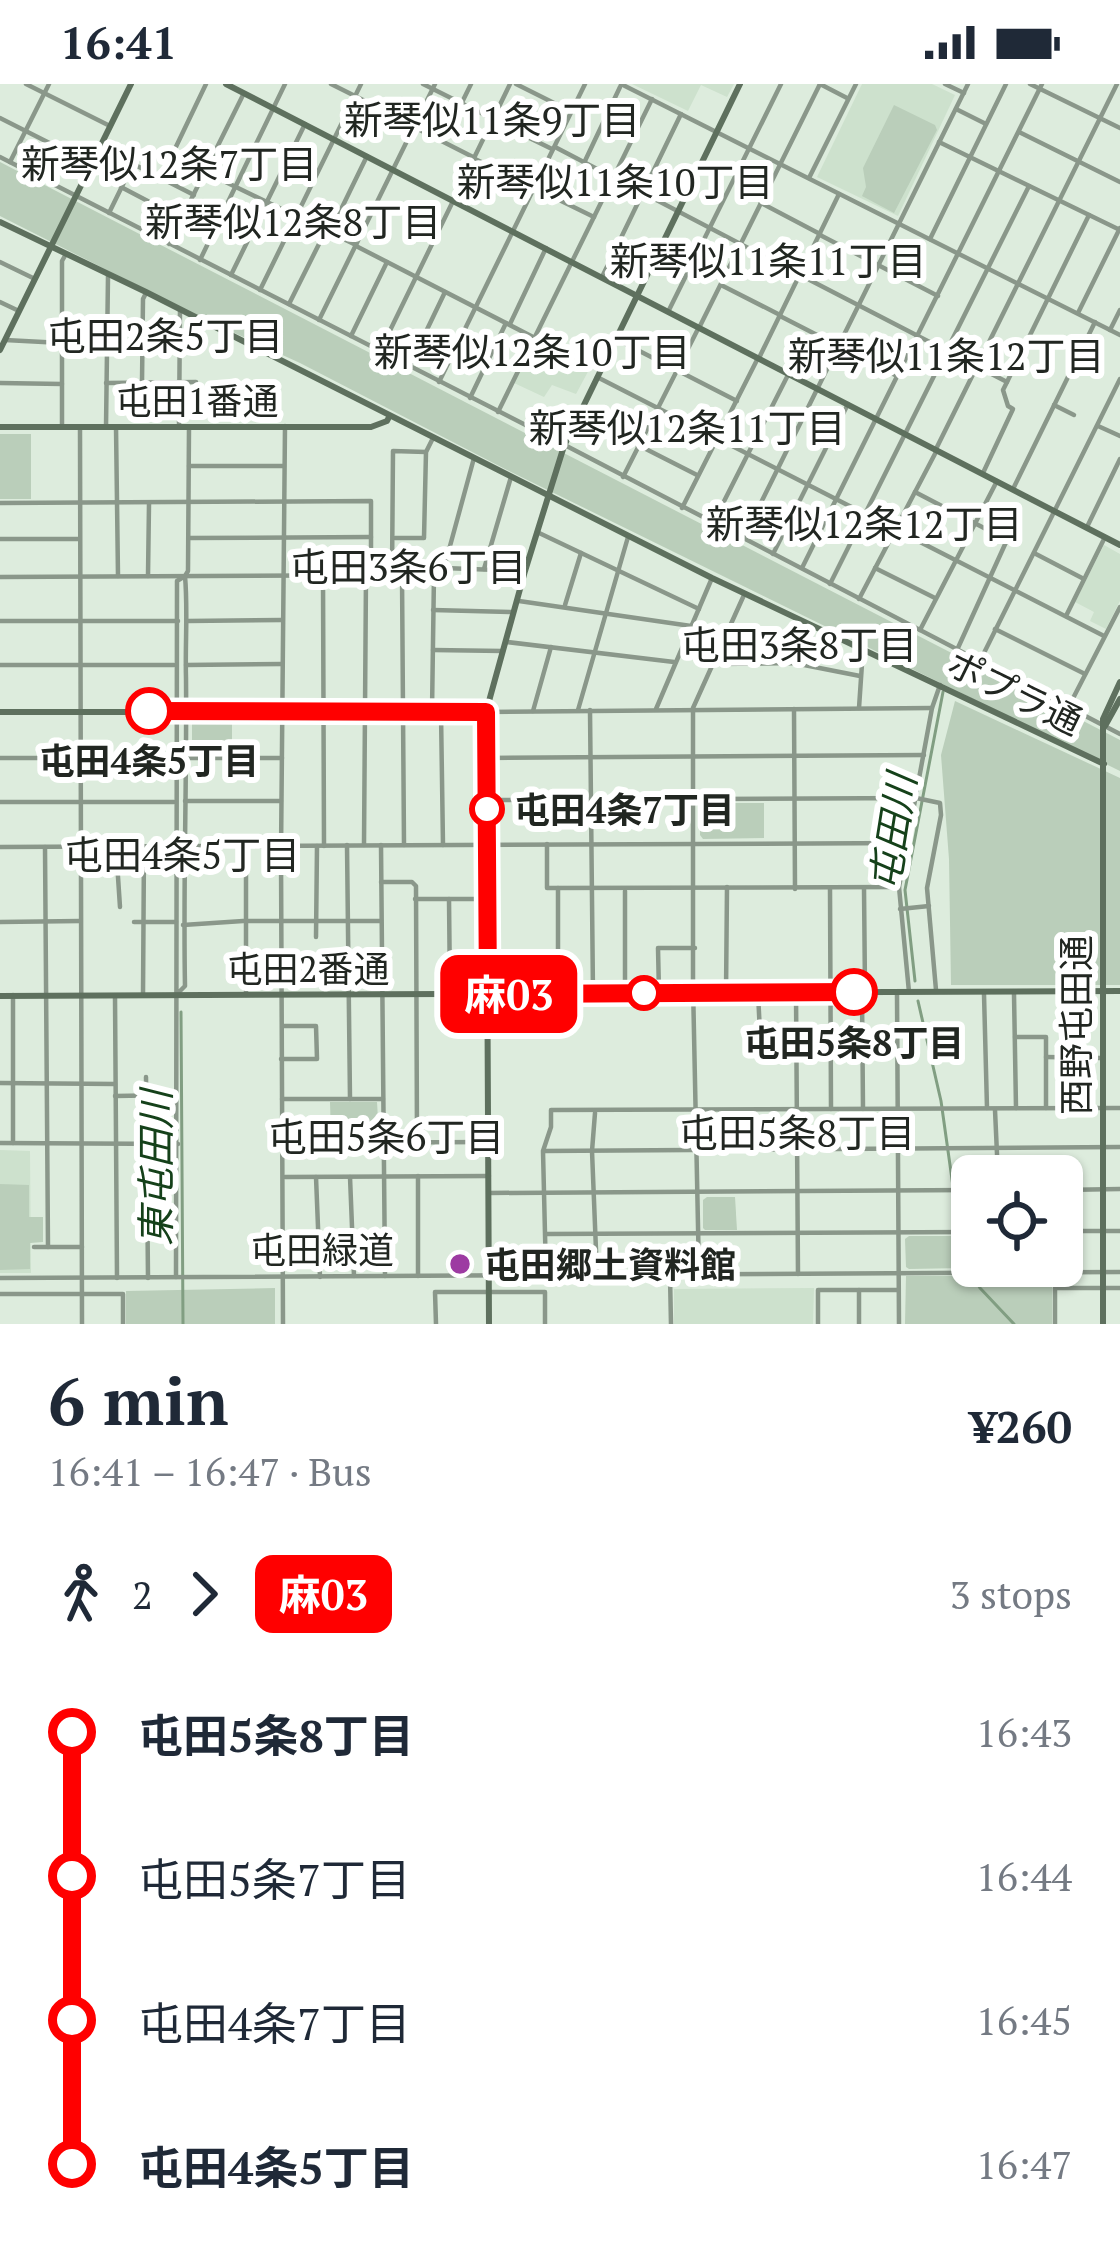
<!DOCTYPE html>
<meta charset="utf-8">
<style>
:root{--surface:#fff;--page:#f2f2f3;--text:#1f2937;--muted:#747a83}
body{margin:0;font-family:"PT Serif","Noto Sans JP",serif;background:var(--page);color:var(--text);height:100vh;display:flex;flex-direction:column;font-size:45px;white-space:nowrap}
*{box-sizing:border-box;margin:0}
p{font-size:39px;color:var(--muted)}
.icon{flex:none;width:66px;height:66px;fill:none;stroke:currentColor;stroke-width:2;stroke-linecap:round;stroke-linejoin:round}
.map{position:relative;height:1240px;overflow:hidden}
.side{display:flex;flex-direction:column;background:var(--surface);flex:1}
.side>*{flex:none}
.badge{padding:0 24px;border-radius:18px;font-size:42px;line-height:78px}
.tools{position:absolute;left:951px;top:1071px;display:grid;gap:24px}
.tools a{display:grid;place-items:center;width:132px;height:132px;border-radius:18px;background:var(--surface);box-shadow:0 3px 9px #0004;font-size:60px}
.map>.badge{position:absolute;translate:-50% -50%;box-shadow:0 0 0 6px #fff}
.legs{display:flex;align-items:center;gap:18px;height:132px;padding:0 48px;font-size:39px}
.legs p{margin-inline-start:auto}
.overview{display:flex;align-items:center;justify-content:space-between;height:204px;padding:0 48px}
h1{font-size:66px;font-weight:700;line-height:90px}
ul{padding:0 48px;list-style:none}
li{display:flex;align-items:center;gap:42px;height:144px;font-size:45px}
li i{display:grid;place-items:center;width:18px;height:100%;margin:0 15px;background:currentColor}
li i::after{content:'';width:30px;height:30px;margin:-15px;border:9px solid;border-radius:50%;background:var(--surface)}
li p{margin-inline-start:auto}
li:first-child i{background:linear-gradient(#0000 50%,currentColor 0)}
li:last-child i{background:linear-gradient(currentColor 50%,#0000 0)}
.status{display:flex;justify-content:space-between;align-items:center;height:84px;padding:0 60px;background:var(--surface);direction:ltr}
.status svg{height:33px;fill:currentColor}
.map>svg:first-child{display:block}
</style>
<div class="status"><b>16:41</b><svg viewBox="0 0 49 12"><path d="M0 12V9h3v3zM5 12V6h3v6zM10 12V3h3v9zM15 12V0h3v12zM26 1h20v11H26zM47 4h2v5h-2z"/></svg></div>
<div class="map">
<svg width="1120" height="1240" viewBox="0 0 1120 1240">
<rect width="100%" height="100%" fill="#ddecdd"/>
<g fill="#cde1cd">
<path d="M632 0H734L727 13 701 1 688 27Z"/>
<path d="M862 0H932L955 11 898 132 817 93Z"/>
<path d="M536 256 591 282 576 310 552 301 544 313 514 299Z"/>
<path d="M1104 461 1120 470V517L1106 545 1090 537 1094 528 1075 518Z"/>
<path d="M0 1066 30 1067 31 1189H0Z"/>
<path d="M814 1204 813 1240H674V1205Z"/>
</g>
<g fill="#baceba">
<path d="M894 21 935 41 937 46 894 129 862 112 866 103 863 84Z"/>
<path d="M0 78 1120 656V687L505 385 300 279 206 236 0 132Z"/>
<rect x="0" y="350" width="31" height="65"/>
<path d="M955 617 1120 694V901H951L949 775 941 671Z"/>
<rect x="192" y="634" width="40" height="36"/>
<path d="M701 719H764V754L703 755 700 751Z"/>
<path d="M330 1018H377L379 1052 331 1053Z"/>
<path d="M0 1100 29 1101V1133H43V1158L30 1159V1185L0 1186Z"/>
<path d="M707 1113H735L737 1146H705L703 1144V1116Z"/>
<path d="M909 1152H959L964 1184 909 1185 906 1183 905 1155Z"/>
<path d="M906 1192H1052V1240H905Z"/>
<path d="M275 1204V1240H126V1207Z"/>
</g>
<g fill="none" stroke-linecap="round" stroke-linejoin="round">
<g stroke="#819e82" stroke-width="3">
<path d="M915 897 905 806 943 608"/>
<path d="M918 917 941 1017 958 1138 968 1181 980 1204 1014 1240"/>
<path d="M181 928 183 1240"/>
</g>
<g stroke="#8a978a" stroke-width="4.5">
<path d="M26 0 110 42"/>
<path d="M331 0 415 42"/>
<path d="M423 0 493 35"/>
<path d="M516 0 570 27"/>
<path d="M621 0 1120 251"/>
<path d="M820 0 847 14"/>
<path d="M945 0 964 9"/>
<path d="M1030 0 1120 44"/>
<path d="M956 25 986 40"/>
<path d="M0 34 91 80"/>
<path d="M493 36 552 65"/>
<path d="M414 43 473 73"/>
<path d="M1019 48 1120 98"/>
<path d="M443 57 471 0"/>
<path d="M939 58 1120 146"/>
<path d="M100 63 194 111"/>
<path d="M555 63 800 191"/>
<path d="M0 73 557 357 1120 650"/>
<path d="M475 75 594 133"/>
<path d="M10 78 49 0"/>
<path d="M584 79 620 3"/>
<path d="M205 88 356 161"/>
<path d="M161 94 206 0"/>
<path d="M809 94 856 0"/>
<path d="M121 103 182 135"/>
<path d="M761 119 820 150"/>
<path d="M109 129 133 80"/>
<path d="M330 148 367 72"/>
<path d="M820 151 938 212"/>
<path d="M930 155 1006 0"/>
<path d="M169 160 244 9"/>
<path d="M356 162 535 254"/>
<path d="M200 176 285 0"/>
<path d="M0 178 33 194"/>
<path d="M231 191 305 40"/>
<path d="M800 191 1007 298 1089 131"/>
<path d="M602 193 681 30"/>
<path d="M721 201 780 231"/>
<path d="M260 206 361 0"/>
<path d="M0 218 19 227"/>
<path d="M289 220 326 146"/>
<path d="M669 226 781 0"/>
<path d="M1078 229 1120 144"/>
<path d="M780 232 897 292"/>
<path d="M319 236 435 0"/>
<path d="M510 240 546 164"/>
<path d="M700 242 820 0"/>
<path d="M1110 246 1120 226"/>
<path d="M351 252 387 178"/>
<path d="M616 255 737 317"/>
<path d="M5 256 62 259"/>
<path d="M380 267 510 0"/>
<path d="M759 274 839 110"/>
<path d="M409 283 445 208"/>
<path d="M597 293 1104 552"/>
<path d="M142 298 143 215 146 209"/>
<path d="M439 298 585 0"/>
<path d="M0 299 62 300"/>
<path d="M106 299 196 298"/>
<path d="M470 314 506 239"/>
<path d="M1054 321 1074 331"/>
<path d="M498 328 652 15"/>
<path d="M579 331 697 391"/>
<path d="M1098 342 1120 352"/>
<path d="M62 343V177L66 170"/>
<path d="M80 343 82 1240"/>
<path d="M106 343 108 192"/>
<path d="M116 343 118 492"/>
<path d="M179 343 180 226"/>
<path d="M936 365 1117 0"/>
<path d="M189 382H284"/>
<path d="M983 389 1013 325 1008 322 1003 306 1007 298"/>
<path d="M623 393 699 243"/>
<path d="M1013 405 1095 238"/>
<path d="M915 408 1007 456 957 566"/>
<path d="M0 419 371 417V491"/>
<path d="M682 424 758 274"/>
<path d="M713 439 789 289"/>
<path d="M1087 443 1120 375"/>
<path d="M537 448 699 525"/>
<path d="M189 454 371 453"/>
<path d="M395 454H424L426 368 433 354"/>
<path d="M0 455H79"/>
<path d="M743 455 968 0"/>
<path d="M1034 469 1082 494"/>
<path d="M773 470 848 320"/>
<path d="M444 484 474 374"/>
<path d="M802 484 1042 0"/>
<path d="M875 484 935 514"/>
<path d="M484 485 511 393"/>
<path d="M323 491 324 762"/>
<path d="M392 491 393 367 426 368"/>
<path d="M402 491 404 761"/>
<path d="M148 492 149 420"/>
<path d="M185 492 188 487 189 343"/>
<path d="M0 493 402 491 434 490 444 484 525 487"/>
<path d="M830 500 1029 102"/>
<path d="M859 515 937 366"/>
<path d="M519 517 691 542"/>
<path d="M565 521 581 469"/>
<path d="M433 526 512 528"/>
<path d="M1066 532 1105 453"/>
<path d="M0 537H178"/>
<path d="M188 537 282 536"/>
<path d="M995 545 1085 590"/>
<path d="M920 546 997 397"/>
<path d="M507 558 674 578"/>
<path d="M433 566 503 567"/>
<path d="M981 575 1120 295"/>
<path d="M716 580 794 579 860 592"/>
<path d="M0 581H174"/>
<path d="M186 581 282 580"/>
<path d="M859 624 863 565"/>
<path d="M1068 624 1120 523"/>
<path d="M656 625 712 494"/>
<path d="M794 625 795 805"/>
<path d="M578 626 628 453"/>
<path d="M590 626 593 909"/>
<path d="M432 627 434 490"/>
<path d="M533 627 551 563"/>
<path d="M487 628 932 624"/>
<path d="M441 629 443 761"/>
<path d="M0 674H178"/>
<path d="M188 674H282"/>
<path d="M487 674 924 671"/>
<path d="M487 716 916 714 940 719 941 731 927 804 936 906"/>
<path d="M185 717H281"/>
<path d="M0 718H174"/>
<path d="M547 760V804L899 803"/>
<path d="M246 761V911"/>
<path d="M347 761 350 1015"/>
<path d="M364 761 366 491"/>
<path d="M381 761 385 1192"/>
<path d="M0 763 907 759"/>
<path d="M45 763 48 1163"/>
<path d="M116 763 120 823"/>
<path d="M381 798H412L416 802 417 1058"/>
<path d="M558 804V910"/>
<path d="M864 804 865 906"/>
<path d="M830 805 831 1025"/>
<path d="M625 807V910"/>
<path d="M415 815H449"/>
<path d="M900 825 929 822"/>
<path d="M0 838 80 837"/>
<path d="M134 838H176"/>
<path d="M183 841 243 837H380"/>
<path d="M316 853 317 762"/>
<path d="M909 908 899 803 932 624 940 601"/>
<path d="M450 909 449 815H487"/>
<path d="M659 909 658 864H695"/>
<path d="M726 909 727 803"/>
<path d="M758 909 760 949H795"/>
<path d="M796 909 798 1190"/>
<path d="M897 910 899 1240"/>
<path d="M984 910 987 1024"/>
<path d="M1014 910 1016 1024"/>
<path d="M13 911V1059"/>
<path d="M143 911 144 762"/>
<path d="M862 911 863 1025"/>
<path d="M115 912 117 1194"/>
<path d="M1015 953H1046V1024"/>
<path d="M1046 973 1100 974"/>
<path d="M281 975H317L316 942H283"/>
<path d="M146 993 148 1194"/>
<path d="M0 999 115 1000"/>
<path d="M115 1012 175 1011"/>
<path d="M282 1015H383"/>
<path d="M995 1026 998 1092"/>
<path d="M595 1029 592 1067 597 1191"/>
<path d="M0 1059 178 1060"/>
<path d="M285 1059 489 1058"/>
<path d="M544 1067 1120 1063"/>
<path d="M285 1093 489 1092"/>
<path d="M316 1093 320 1193"/>
<path d="M350 1093 354 1192"/>
<path d="M1062 1106 1120 1105"/>
<path d="M489 1109 972 1106"/>
<path d="M1062 1147H1120"/>
<path d="M546 1150 972 1148"/>
<path d="M34 1163H82"/>
<path d="M699 1190 693 901V624L744 511"/>
<path d="M546 1191 543 1067 551 1043V1026L1120 1024"/>
<path d="M418 1192V1092"/>
<path d="M670 1192 671 1240"/>
<path d="M176 1193 177 497 185 492C188 526 185 560 186 594 187 697 183 799 185 902L177 910"/>
<path d="M0 1194 1120 1188"/>
<path d="M0 1210H123V1240"/>
<path d="M283 1240 281 769 285 342"/>
<path d="M436 1240 435 1208H545V1240"/>
<path d="M818 1240V1206H898"/>
<path d="M859 1240V1206"/>
<path d="M1055 1240V1204H1120"/>
</g>
<g stroke="#5e705e" stroke-width="6">
<path d="M226 0 1120 461"/>
<path d="M0 138 146 208 712 494 1104 680"/>
<path d="M0 266 131 0"/>
<path d="M0 343H371L387 337 389 333"/>
<path d="M0 628H486"/>
<path d="M1105 642 1120 615"/>
<path d="M0 912 1120 907"/>
<path d="M489 1240 486 628 525 487 564 362 740 0"/>
<path d="M1103 1240V635L1120 598"/>
</g>
</g>
<g fill="none" stroke-linecap="round" stroke-linejoin="round">
<g stroke="#fff" stroke-width="27">
<path id="line-1" d="M149 627 486 628 488 910 854 908"/>
</g>
<use href="#line-1" stroke="#f00" stroke-width="18"/>
</g>
<g fill="#fff" stroke="#f00" stroke-width="6">
<circle cx="149" cy="627" r="21"/>
<circle cx="487" cy="725" r="15"/>
<circle cx="854" cy="908" r="21"/>
<circle cx="644" cy="909" r="15"/>
</g>
<circle fill="#9d3ba2" stroke="#fff" stroke-width="4.5" cx="460" cy="1180" r="12"/>
<g text-anchor="middle" dominant-baseline="central" stroke-width="12" stroke-linejoin="round" paint-order="stroke">
<g font-size="36" fill="#212621" stroke="#fff">
<text x="197" y="316">屯田1番通</text>
<text transform="translate(1015 608) rotate(26)">ポプラ通</text>
<text x="308" y="884">屯田2番通</text>
<text transform="translate(1075 941) rotate(-90)">西野屯田通</text>
<text x="322" y="1165">屯田緑道</text>
</g>
<g font-size="36" font-weight="bold" fill="#212621" stroke="#fff">
<text x="149" y="676">屯田4条5丁目</text>
<text x="514" y="725" text-anchor="start">屯田4条7丁目</text>
<text x="854" y="958">屯田5条8丁目</text>
</g>
<g font-size="36" font-weight="bold" fill="#212621" stroke="#fff" text-anchor="start">
<text x="484" y="1180">屯田郷土資料館</text>
</g>
<g font-size="39" fill="#212621" stroke="#fff">
<text x="492" y="35">新琴似11条9丁目</text>
<text x="169" y="79">新琴似12条7丁目</text>
<text x="615" y="97">新琴似11条10丁目</text>
<text x="293" y="137">新琴似12条8丁目</text>
<text x="768" y="176">新琴似11条11丁目</text>
<text x="165" y="251">屯田2条5丁目</text>
<text x="532" y="267">新琴似12条10丁目</text>
<text x="946" y="271">新琴似11条12丁目</text>
<text x="687" y="343">新琴似12条11丁目</text>
<text x="864" y="439">新琴似12条12丁目</text>
<text x="408" y="482">屯田3条6丁目</text>
<text x="799" y="560">屯田3条8丁目</text>
<text x="182" y="770">屯田4条5丁目</text>
<text x="797" y="1048">屯田5条8丁目</text>
<text x="386" y="1052">屯田5条6丁目</text>
</g>
<g font-size="39" font-style="italic" fill="#15411a" stroke="#fff">
<text transform="translate(892 748) rotate(-81)">屯田川</text>
<text transform="translate(155 1084) rotate(-90)">東屯田川</text>
</g>
</g>
</svg>
<div class="tools">
<a><svg class="icon" aria-label="locate" viewBox="0 0 24 24"><circle cx="12" cy="12" r="6"/><path d="M12 2v4M12 18v4M2 12h4M18 12h4"/></svg></a>
</div>
<b class="badge" style="left:509px;top:910px;background:#f00;color:#fff">麻03</b>
</div>
<section class="side">
<div class="overview"><div><h1>6 min</h1><p>16:41 – 16:47 · Bus</p></div><b>¥260</b></div>
<div class="legs"><svg class="icon" aria-label="walk" viewBox="0 0 24 24"><circle cx="13" cy="4" r="2"/><path d="M13 8l-2 6 4 7M11 14l-3 7M7 12l3-4h3l4 4"/></svg>2<svg class="icon" aria-label="forward" viewBox="0 0 24 24"><path d="M9 5l7 7-7 7"/></svg><b class="badge" style="background:#f00;color:#fff">麻03</b><p>3 stops</p></div>
<ul>
<li><i style="color:#f00"></i><b>屯田5条8丁目</b><p>16:43</p></li>
<li><i style="color:#f00"></i><span>屯田5条7丁目</span><p>16:44</p></li>
<li><i style="color:#f00"></i><span>屯田4条7丁目</span><p>16:45</p></li>
<li><i style="color:#f00"></i><b>屯田4条5丁目</b><p>16:47</p></li>
</ul>
</section>
